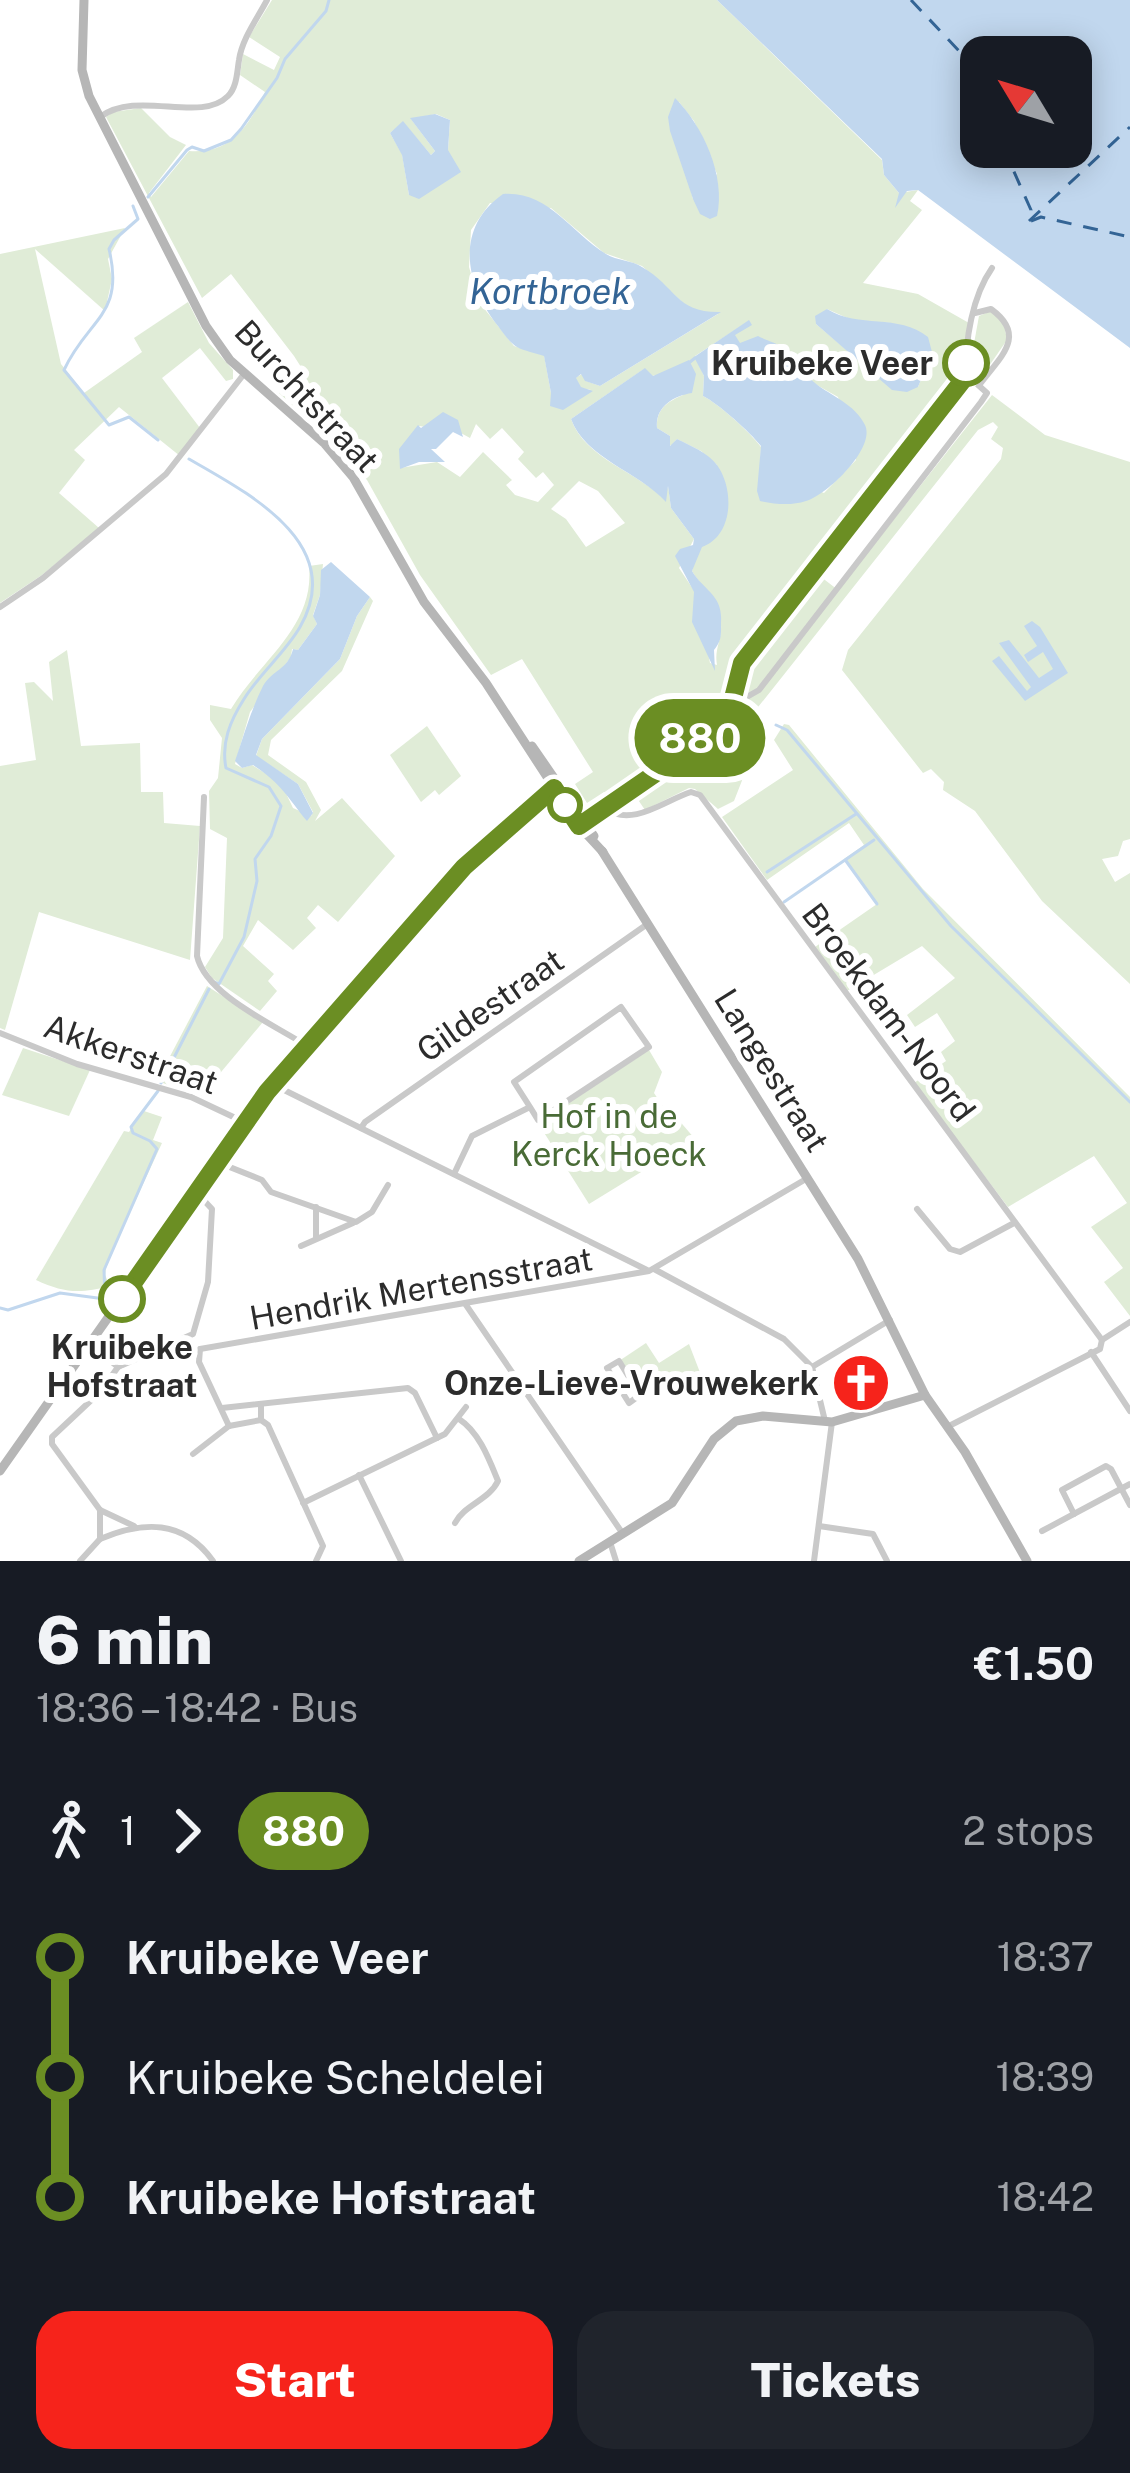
<!DOCTYPE html>
<meta charset="utf-8">
<style>
:root{--surface:#171b24;--page:#20242c;--text:#f1f3f6;--muted:#9ea1a6;--accent:#f6231b}
body{margin:0;font-family:"Public Sans",sans-serif;background:var(--page);color:var(--text);height:100vh;display:flex;flex-direction:column;font-size:45px;white-space:nowrap}
*{box-sizing:border-box;margin:0}
p{font-size:39px;color:var(--muted)}
.icon{flex:none;width:66px;height:66px;fill:none;stroke:currentColor;stroke-width:2;stroke-linecap:round;stroke-linejoin:round}
.map{position:relative;height:1561px;overflow:hidden}
.details{display:flex;flex-direction:column;background:var(--surface);flex:1}
.details>*{flex:none}
.badge{padding:0 24px;border-radius:39px;font-size:42px;line-height:78px}
.needle{width:78px;rotate:308deg}
.controls{position:absolute;left:960px;top:36px;display:grid;gap:24px}
.controls a{display:grid;place-items:center;width:132px;height:132px;border-radius:24px;background:var(--surface);box-shadow:0 6px 30px #0003;font-size:60px}
.map>.badge{position:absolute;translate:-50% -50%;box-shadow:0 0 0 6px #fff}
.legs{display:flex;align-items:center;gap:18px;height:132px;padding:0 36px;font-size:39px}
.legs p{margin-inline-start:auto}
.headline{display:flex;align-items:center;justify-content:space-between;height:204px;padding:0 36px}
h1{font-size:66px;font-weight:800;line-height:90px}
.button{display:flex;gap:24px;margin-top:auto;padding:24px 36px}
.button a{flex:1;height:138px;border-radius:36px;background:var(--accent);color:#fff;font-size:48px;font-weight:800;line-height:138px;text-align:center}
.button a+a{background:var(--page);color:var(--text)}
ul{padding:0 36px;list-style:none}
li{display:flex;align-items:center;gap:42px;height:120px;font-size:45px}
li i{display:grid;place-items:center;width:18px;height:100%;margin:0 15px;background:currentColor}
li i::after{content:'';width:30px;height:30px;margin:-15px;border:9px solid;border-radius:50%;background:var(--surface)}
li p{margin-inline-start:auto}
li:first-child i{background:linear-gradient(#0000 50%,currentColor 0)}
li:last-child i{background:linear-gradient(currentColor 50%,#0000 0)}
.map>svg:first-child{display:block}
</style>
<div class="map">
<svg width="1130" height="1561" viewBox="0 0 1130 1561">
<rect width="100%" height="100%" fill="#fff"/>
<g fill="#e0ecd7" fill-rule="evenodd">
<path d="M272 0H717L882 160 884 175 899 193 918 190 910 201 922 210 863 283 918 294 969 323 961 376 812 570 838 590 992 395 1045 435 1130 462V839L1123 841 1118 856 1102 859 1115 882 1130 873V984L1042 901 975 811 943 790 944 782 931 769 923 773 842 670 848 650 1001 459 1003 448 991 439 998 427 993 422 978 430 751 716 744 749 752 755 734 801 718 809 695 789 689 788 645 810 628 785 611 796 604 792 587 803 575 784 593 772 522 659 491 675 420 575 367 480 320 430 279 393 301 367 294 356 231 274 202 298 106 117 113 112 141 108 170 137 186 145 149 193 151 197 189 151C231 154 248 127 265 92L240 75 243 54 274 70 280 57 249 37ZM679 102 694 121 717 174 693 199 685 168ZM436 114 450 120 448 150 409 195 402 154 390 133 403 122 431 155 435 151 411 119ZM490 203 551 208 604 253 642 266 691 310 718 314 600 386 586 381 582 374 575 378 581 388 591 390 551 393 544 355 514 346 479 302 469 267 471 230ZM827 309 854 321 891 323 932 352 918 387 849 352 816 324ZM749 321 734 335 740 344 784 348 815 384 838 397 856 460 824 493 760 467 761 447C750 432 719 404 703 396L704 376 695 356ZM644 369 652 376 662 374 683 395C667 402 656 409 657 428L670 436 669 444 671 446 677 439 701 451 717 465 692 571C702 588 720 602 721 625 722 640 714 649 717 665L710 663C707 639 690 620 695 592L679 568 694 539 671 508 668 485 665 500C638 472 585 459 571 419ZM476 424 490 439 502 428 524 452 518 459 536 478 543 472 554 485 538 502 515 495 506 485 512 480 483 452 460 477 437 462 400 468 419 426 459 432 470 438ZM579 481 598 491 625 523 586 547 566 519 551 509Z"/>
<path d="M125 228 108 259 112 279 105 311 35 249 61 364 84 393 142 352 134 338 188 302 209 343 233 370V379L226 381 200 348 162 378 200 428 180 456 119 407 74 450 85 460 59 493 99 528 42 575 0 603V254Z"/>
<path d="M991 311 1004 323 1007 340 980 379 969 371 979 316Z"/>
<path d="M323 564 320 595 313 615 317 624 298 650 292 649 291 657 250 712 235 764 242 768 252 765 281 783 293 808 311 816 313 812 298 784 256 756 262 739 340 659 357 616 370 597 373 601 342 671 271 740 268 755 306 782 321 810 315 821 342 798 395 856 338 922 318 905 307 918 316 928 293 950 258 920 243 946 274 974 268 981 277 991 260 1011 212 978 205 967 223 938 227 838 210 829 209 791 218 778 222 738 210 720V705L231 709C260 660 315 627 309 566Z"/>
<path d="M67 650 81 746 140 743 141 792H163L164 823 200 826 190 960 39 912 5 1030 0 1028V766L36 760 25 683 34 682 53 701 49 662Z"/>
<path d="M784 724 789 725 923 889 1130 1097V1316L1104 1282 1123 1268 1091 1227 1127 1203 1094 1156 1008 1207 914 1083 946 1061 941 1052 955 1041 937 1013 915 1027 907 1015 955 978 922 946 847 991 815 947 877 904 844 859 864 845 849 823 767 880 722 817 793 770 774 740Z"/>
<path d="M427 726 461 776 439 795 435 790 421 802 390 755Z"/>
<path d="M207 986 263 1022 201 1096 157 1081Z"/>
<path d="M23 1048 90 1070 69 1116 2 1095Z"/>
<path d="M649 1050 662 1072 654 1093 670 1117 677 1118 695 1139 589 1204 538 1123Z"/>
<path d="M144 1111 162 1117 153 1140 162 1143 107 1262 105 1275 110 1286C80 1294 64 1293 36 1280L124 1131 129 1132Z"/>
<path d="M646 1343 659 1363 689 1344 706 1388 690 1397 674 1372 640 1394 619 1361Z"/>
</g>
<g fill="#c1d7ee" fill-rule="evenodd">
<path d="M717 0H1130V348L918 190 907 191 895 208 899 193 884 175 882 159ZM981 57H1071V147H981Z"/>
<path d="M675 98C703 126 726 176 717 216L710 219 700 214 693 199 670 131 668 117Z"/>
<path d="M435 114 450 120 448 150 461 172 419 199 409 195 402 155 390 133 403 121 431 155 435 151 410 118Z"/>
<path d="M503 194C549 191 570 232 606 254 617 261 632 260 642 267 677 287 675 313 721 312L600 386 585 381 581 374 576 378 581 387 593 391 563 410 550 406 551 393 544 356C536 353 524 351 517 347 510 343 503 333 498 326 465 285 454 228 503 194Z"/>
<path d="M827 309C859 329 898 313 928 337L932 352 918 387 907 392 892 390 816 324 815 316Z"/>
<path d="M749 320 752 325 735 335 740 343 758 336C765 340 777 343 783 348 795 358 802 373 815 383 831 396 855 404 865 425 876 448 827 495 806 501 791 506 775 504 760 501L757 491 761 446C750 432 719 404 703 396L704 376 694 357Z"/>
<path d="M689 360 696 374 692 393C673 396 655 407 657 428L670 436V446L677 439C691 446 707 452 717 465 735 490 733 536 702 547L692 571C704 591 723 595 721 622 721 635 722 640 714 650L715 671 692 622 694 592 675 556 680 549 693 545 694 539 671 508 668 486 666 502C639 472 585 458 571 419L645 368 653 376Z"/>
<path d="M443 412 458 420 463 437 453 432 436 449H431L445 462H419L400 469 399 449 418 425 421 428Z"/>
<path d="M331 562 370 597 357 616 340 659 262 739 256 755 298 784 313 813 307 821C288 798 281 783 253 765L242 768 235 761C244 735 251 710 263 686 272 670 288 670 293 649L298 650 317 624 313 616 320 595 321 570Z"/>
<path d="M1032 621 1040 627 1068 673 1025 701 992 661 999 656 1027 691 1031 687 999 643 1009 640 1039 678 1053 669 1043 652 1028 662 1024 655 1037 646 1024 626Z"/>
</g>
<g fill="none" stroke-linecap="round" stroke-linejoin="round">
<g stroke="#c1d7ee" stroke-width="3">
<path d="M148 197 187 150 192 147 204 151 231 140 241 129 277 78 285 59 326 11 329 0"/>
<path d="M133 206 138 219 114 240 109 249C125 316 88 318 64 370L109 425 129 417 158 440"/>
<path d="M690 362 695 358"/>
<path d="M189 459C248 493 348 544 300 627 285 653 260 673 244 699 230 721 221 743 226 768L269 787 281 806 271 836 255 859 257 881 244 937 219 984 214 982"/>
<path d="M776 725 787 730 951 926 1130 1102"/>
<path d="M846 861 877 904"/>
<path d="M767 872 856 814"/>
<path d="M784 902 874 840"/>
<path d="M161 1083 209 989"/>
<path d="M0 1308 8 1310 60 1293 105 1299 104 1270 157 1149 150 1141 133 1133 131 1127 158 1091"/>
</g>
<g stroke="#336495" stroke-width="3" stroke-dasharray="15 12" stroke-linecap="butt">
<path d="M911 0 961 53 981 98"/>
<path d="M1003 147 1031 210 1029 219"/>
<path d="M1029 221 1130 127"/>
<path d="M1031 221 1041 217 1130 237"/>
</g>
<g stroke="#c9c9c9" stroke-width="6">
<path d="M100 117C138 89 200 124 228 96 237 87 237 72 239 60 242 39 257 19 267 0"/>
<path d="M975 313 991 309C1028 336 1000 357 980 384"/>
<path d="M967 375C964 341 973 295 992 268"/>
<path d="M0 607 43 578 166 474 244 374"/>
<path d="M731 706 742 663 967 375"/>
<path d="M204 797 197 956C206 995 273 1024 307 1046"/>
<path d="M604 809C635 827 663 801 691 792L700 795 1102 1340"/>
<path d="M586 821 685 751 731 706 759 690 981 402 987 393 967 375"/>
<path d="M0 1033 77 1064 191 1097 244 1122"/>
<path d="M274 1085 647 1270"/>
<path d="M361 1128 365 1122 646 925"/>
<path d="M217 1162 262 1180 271 1192 356 1222 372 1212 388 1185"/>
<path d="M454 1174 472 1136 530 1107 514 1082 621 1007 649 1047 543 1117 538 1120 530 1107"/>
<path d="M316 1207V1238"/>
<path d="M917 1209 950 1249 960 1252 1014 1223"/>
<path d="M301 1246 353 1223"/>
<path d="M654 1269 784 1339 812 1367 825 1421"/>
<path d="M466 1305 623 1534"/>
<path d="M90 1345 118 1367"/>
<path d="M200 1349 649 1271 806 1179"/>
<path d="M200 1349 199 1362 229 1426"/>
<path d="M1091 1352 1130 1411"/>
<path d="M619 1361 640 1395 629 1403 607 1368Z"/>
<path d="M812 1367 890 1320"/>
<path d="M261 1405V1420L268 1425 323 1546 316 1561"/>
<path d="M222 1408 408 1388 415 1393 437 1438"/>
<path d="M229 1426 261 1420"/>
<path d="M949 1426 1100 1349 1102 1340 1130 1322"/>
<path d="M193 1454 229 1426"/>
<path d="M359 1475 401 1561"/>
<path d="M303 1503 445 1434 466 1407"/>
<path d="M1074 1514 1062 1490 1106 1466 1111 1469 1130 1505"/>
<path d="M455 1523C464 1505 489 1500 498 1481 489 1459 479 1432 459 1419"/>
<path d="M134 1526 100 1510 52 1444V1437L101 1391 118 1367 193 1334 208 1282 212 1209 196 1192"/>
<path d="M819 1526 873 1534 887 1561"/>
<path d="M1042 1531 1130 1484"/>
<path d="M100 1539C143 1521 183 1519 213 1561"/>
<path d="M610 1542 616 1561"/>
<path d="M80 1561 100 1539V1510"/>
<path d="M814 1561 832 1422"/>
</g>
<g stroke="#b6b6b6" stroke-width="9">
<path d="M84 0 82 70 89 96 206 326 230 360 325 444 353 477 424 602 486 683 579 826 603 852"/>
<path d="M532 746 594 836"/>
<path d="M602 851 858 1259 925 1395 965 1452 1027 1561"/>
<path d="M0 1471 267 1092 464 867 554 787"/>
<path d="M579 1561 672 1503 714 1439 736 1421 763 1416 832 1422 925 1395"/>
</g>
</g>
<g fill="none" stroke-linecap="round" stroke-linejoin="round">
<g stroke="#fff" stroke-width="27">
<path id="line-1" d="M122 1299 267 1092 464 867 554 788 579 826 669 764 716 722 731 706 742 663 967 375 966 363"/>
</g>
<use href="#line-1" stroke="#6b8e23" stroke-width="18"/>
</g>
<defs>
<g id="church-disc" transform="scale(3)"><circle r="9.5" fill="#f6231b" stroke="#fff"/><path d="M-1.2-6h2.4v3.5h3.3v2.4h-3.3V6h-2.4V-.1h-3.3v-2.4h3.3Z" fill="#fff"/></g>
</defs>
<g fill-rule="evenodd">
<use href="#church-disc" x="861" y="1383"/>
</g>
<g fill="#fff" stroke="#6b8e23" stroke-width="6">
<circle cx="966" cy="363" r="21"/>
<circle cx="565" cy="805" r="15"/>
<circle cx="122" cy="1299" r="21"/>
</g>
<g text-anchor="middle" dominant-baseline="central" stroke-width="12" stroke-linejoin="round" paint-order="stroke">
<g font-size="33" font-weight="bold" fill="#2c2c2c" stroke="#fff" text-anchor="end">
<text x="933" y="363">Kruibeke Veer</text>
<text x="122" y="1347" text-anchor="middle">Kruibeke<tspan x="122" dy="38">Hofstraat</tspan></text>
</g>
<g font-size="33" fill="#2c2c2c" stroke="#fff">
<text transform="translate(307 396) rotate(47)">Burchtstraat</text>
<text transform="translate(490 1005) rotate(-35)">Gildestraat</text>
<text transform="translate(889 1012) rotate(53)">Broekdam-Noord</text>
<text transform="translate(131 1054) rotate(19)">Akkerstraat</text>
<text transform="translate(772 1070) rotate(58)">Langestraat</text>
<text transform="translate(421 1288) rotate(-10)">Hendrik Mertensstraat</text>
</g>
<g font-size="33" fill="#496b36" stroke="#fff">
<text x="609" y="1116">Hof in de<tspan x="609" dy="38">Kerck Hoeck</tspan></text>
</g>
<g font-size="33" font-weight="bold" fill="#2c2c2c" stroke="#fff" text-anchor="end">
<text x="819" y="1383">Onze-Lieve-Vrouwekerk</text>
</g>
<g font-size="36" font-style="italic" fill="#336495" stroke="#fff">
<text x="550" y="291">Kortbroek</text>
</g>
</g>
</svg>
<div class="controls">
<a><svg class="needle" viewBox="-14 -14 28 28"><path d="M0-13l5 13h-10z" fill="#e53935"/><path d="M0 13l5-13h-10z" fill="#9ea1a6"/></svg></a>
</div>
<b class="badge" style="left:700px;top:738px;background:#6b8e23;color:#fff">880</b>
</div>
<section class="details">
<div class="headline"><div><h1>6 min</h1><p>18:36 – 18:42 · Bus</p></div><b>€1.50</b></div>
<div class="legs"><svg class="icon" aria-label="walk" viewBox="0 0 24 24"><circle cx="13" cy="4" r="2"/><path d="M13 8l-2 6 4 7M11 14l-3 7M7 12l3-4h3l4 4"/></svg>1<svg class="icon" aria-label="forward" viewBox="0 0 24 24"><path d="M9 5l7 7-7 7"/></svg><b class="badge" style="background:#6b8e23;color:#fff">880</b><p>2 stops</p></div>
<ul>
<li><i style="color:#6b8e23"></i><b>Kruibeke Veer</b><p>18:37</p></li>
<li><i style="color:#6b8e23"></i><span>Kruibeke Scheldelei</span><p>18:39</p></li>
<li><i style="color:#6b8e23"></i><b>Kruibeke Hofstraat</b><p>18:42</p></li>
</ul>
<div class="button"><a>Start</a><a>Tickets</a></div>
</section>
